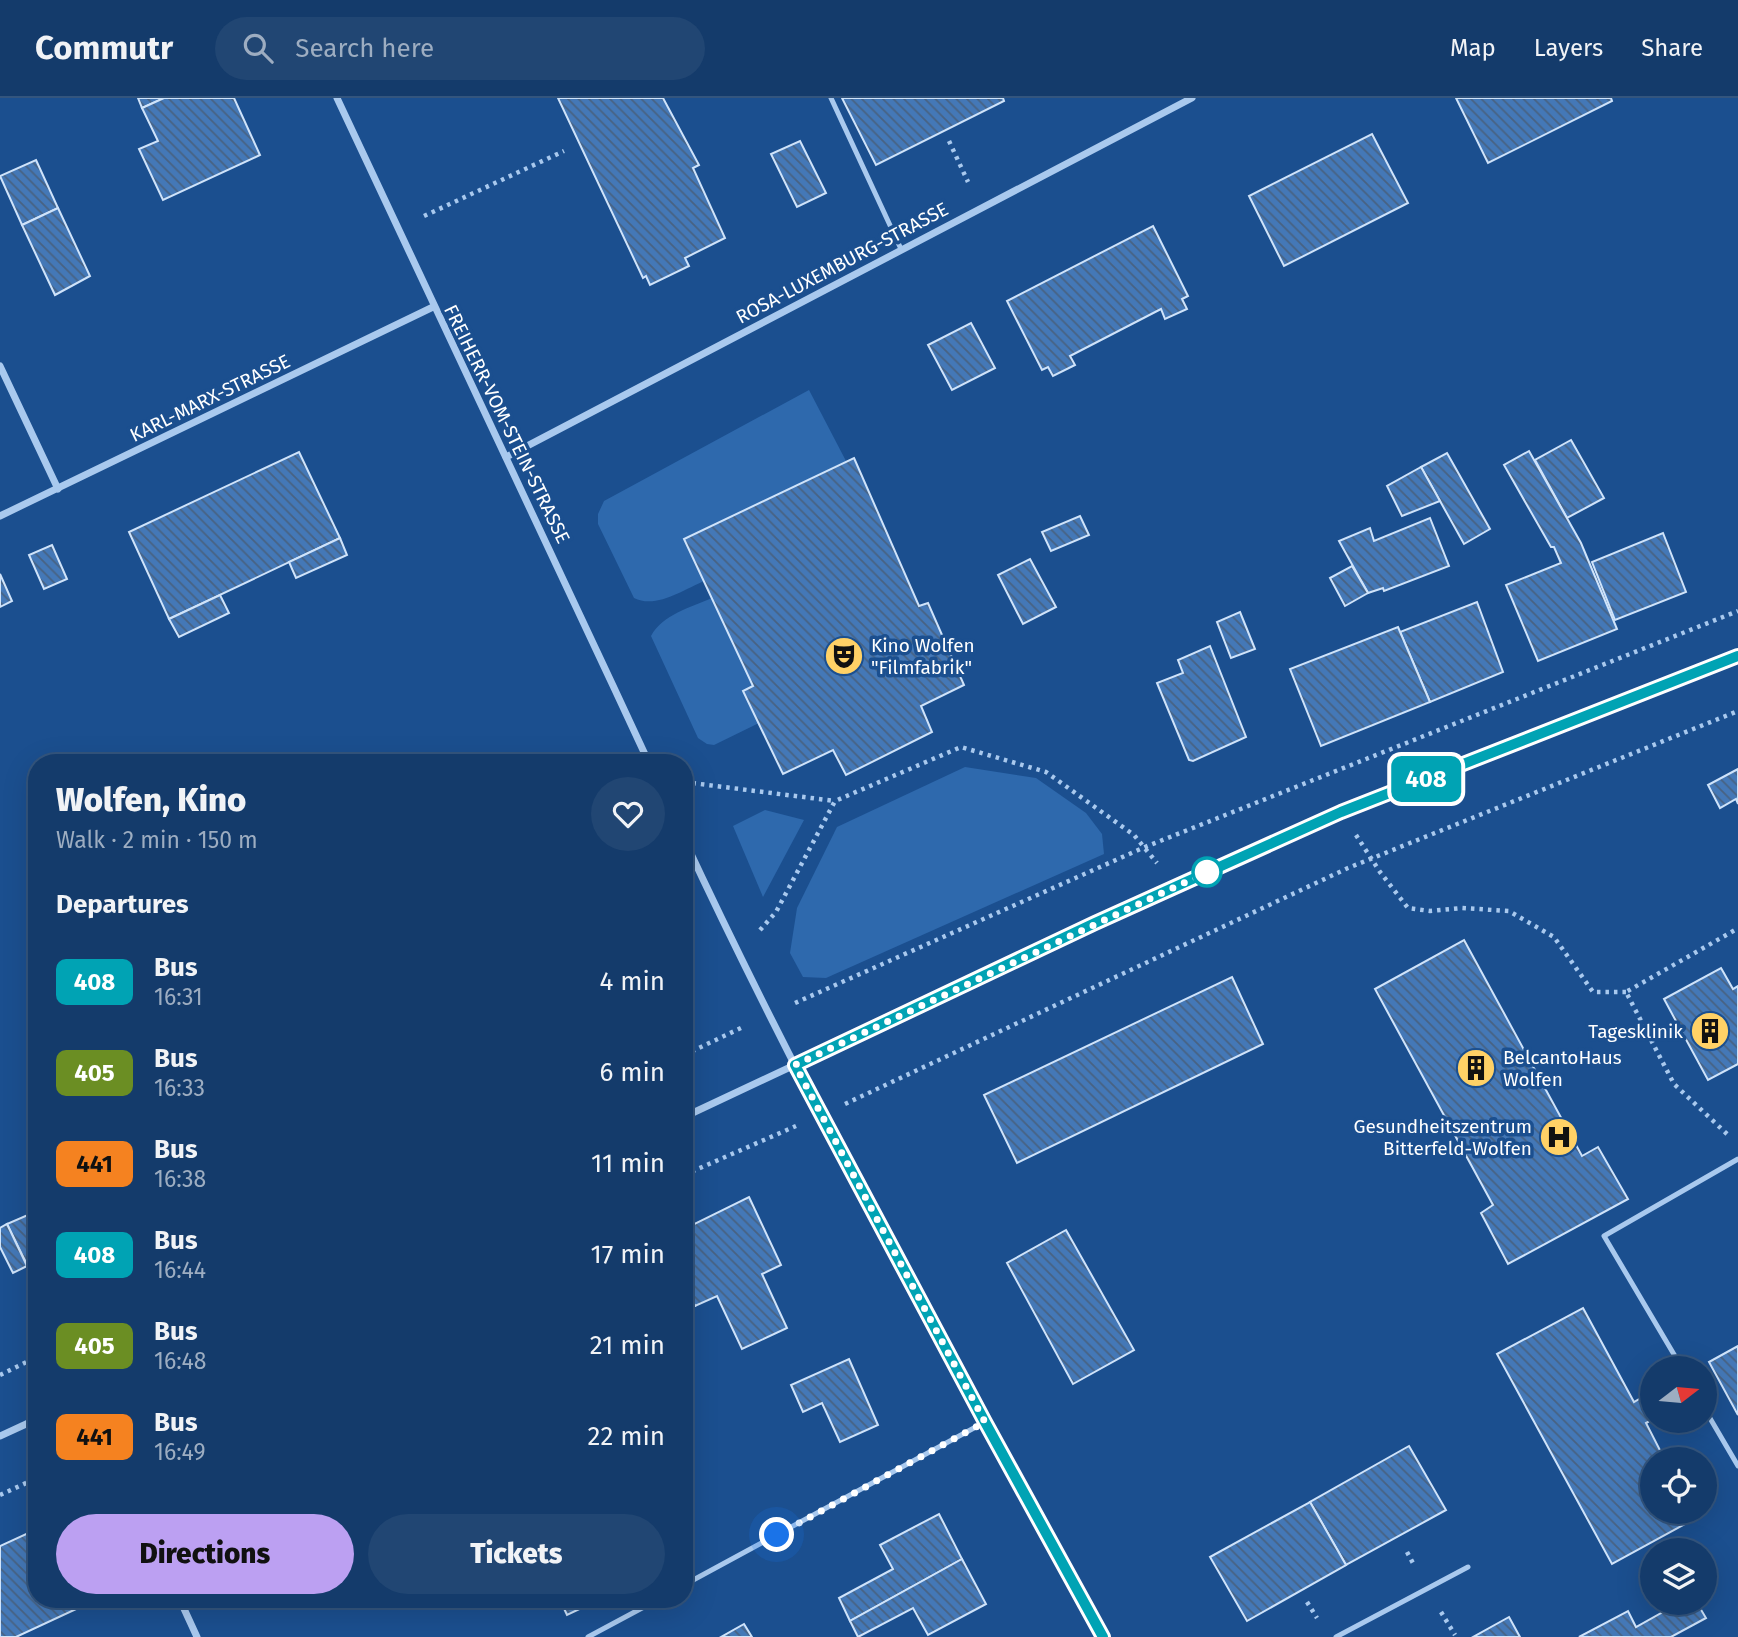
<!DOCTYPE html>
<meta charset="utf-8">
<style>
:root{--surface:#143b6b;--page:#214673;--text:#f1f3f6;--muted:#9dadc1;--line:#33557e;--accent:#bca0f2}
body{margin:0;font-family:"Fira Sans",sans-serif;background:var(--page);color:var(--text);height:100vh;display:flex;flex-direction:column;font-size:26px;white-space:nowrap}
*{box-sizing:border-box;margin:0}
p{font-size:23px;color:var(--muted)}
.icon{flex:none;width:38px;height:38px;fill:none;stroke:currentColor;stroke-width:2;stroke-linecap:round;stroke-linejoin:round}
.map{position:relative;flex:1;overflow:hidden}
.details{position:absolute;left:28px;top:656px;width:665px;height:854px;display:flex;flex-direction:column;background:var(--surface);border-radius:28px;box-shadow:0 7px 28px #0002,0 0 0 2px var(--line)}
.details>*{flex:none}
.badge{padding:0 14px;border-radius:10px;font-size:24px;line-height:46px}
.needle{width:46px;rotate:74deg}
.controls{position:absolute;left:1640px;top:1258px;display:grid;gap:14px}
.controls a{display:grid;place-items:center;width:77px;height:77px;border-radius:50%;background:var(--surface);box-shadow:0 7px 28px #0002,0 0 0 2px var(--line);font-size:35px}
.you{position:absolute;width:35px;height:35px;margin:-18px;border:5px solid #fff;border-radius:50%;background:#1a73e8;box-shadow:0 0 0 10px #1a73e833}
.map>.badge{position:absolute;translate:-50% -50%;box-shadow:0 0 0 4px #fff}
h2{padding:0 28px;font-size:26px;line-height:63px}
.round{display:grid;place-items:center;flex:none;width:74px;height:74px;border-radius:37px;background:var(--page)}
.summary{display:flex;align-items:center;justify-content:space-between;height:119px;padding:0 28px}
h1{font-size:33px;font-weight:800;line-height:52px}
.primary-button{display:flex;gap:14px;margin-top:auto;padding:14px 28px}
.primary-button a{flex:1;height:80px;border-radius:42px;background:var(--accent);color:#111;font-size:28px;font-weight:800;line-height:80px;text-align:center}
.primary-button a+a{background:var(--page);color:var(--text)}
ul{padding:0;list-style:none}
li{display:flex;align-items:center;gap:21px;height:91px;padding:0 28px}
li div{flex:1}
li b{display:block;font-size:26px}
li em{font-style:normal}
li .badge{min-width:77px;font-weight:700;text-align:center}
header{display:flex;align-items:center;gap:42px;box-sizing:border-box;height:98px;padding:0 35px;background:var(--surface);border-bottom:2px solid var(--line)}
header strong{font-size:33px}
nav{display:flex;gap:38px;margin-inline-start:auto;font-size:24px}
.search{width:490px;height:63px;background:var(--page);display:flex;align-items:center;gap:18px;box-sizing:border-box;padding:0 24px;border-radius:38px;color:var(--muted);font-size:26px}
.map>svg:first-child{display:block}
</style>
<header>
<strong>Commutr</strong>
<div class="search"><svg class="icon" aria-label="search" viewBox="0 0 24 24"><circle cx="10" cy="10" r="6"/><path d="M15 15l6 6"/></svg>Search here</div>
<nav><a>Map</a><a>Layers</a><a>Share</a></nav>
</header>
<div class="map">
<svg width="1738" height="1539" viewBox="0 0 1738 1539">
<defs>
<pattern id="building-back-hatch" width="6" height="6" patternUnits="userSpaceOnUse" patternTransform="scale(1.75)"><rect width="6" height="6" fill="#4478b7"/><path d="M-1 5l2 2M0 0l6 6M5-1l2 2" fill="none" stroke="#486282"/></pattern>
</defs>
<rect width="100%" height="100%" fill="#1b4f8f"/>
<g fill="#2e69ad">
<path d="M809 292 846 363 685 441 704 483C683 492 656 511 634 500L598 426V416L604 403Z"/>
<path d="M712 500 753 588 743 593 759 625 714 647 707 646 698 640 651 538C663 516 690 510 712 500Z"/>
<path d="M965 669 1036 680 1086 715 1102 736 1104 756 826 880 803 879 790 855 797 810 837 729Z"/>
<path d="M765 712 804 722 763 799 733 728Z"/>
</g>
<g fill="url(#building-back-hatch)" stroke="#cfe3fa" stroke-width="2">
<path d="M138 0H164L142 10Z"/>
<path d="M164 0H234L260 57 163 102 139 51 158 43 142 10Z"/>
<path d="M558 0H663L699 67 693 70 725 140 685 160 689 168 650 187 646 178 643 180Z"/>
<path d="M842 0H1003L1004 3 876 67Z"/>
<path d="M1456 0H1611L1612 3 1488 65Z"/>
<path d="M1372 36 1408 105 1284 168 1249 98Z"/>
<path d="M800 43 826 95 797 109 771 56Z"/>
<path d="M36 62 58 110 22 127 0 78Z"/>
<path d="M58 110 90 178 55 197 22 127Z"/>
<path d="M1153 128 1188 198 1182 201 1187 211 1165 221 1161 211 1070 258 1075 267 1053 278 1048 269 1042 272 1007 203Z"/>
<path d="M971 225 995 270 952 292 928 247Z"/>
<path d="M1571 342 1604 400 1567 420 1535 362Z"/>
<path d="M1529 353 1581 445 1617 531 1538 563 1506 487 1561 465 1554 449H1551L1504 367Z"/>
<path d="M299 354 340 440 169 521 129 434Z"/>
<path d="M1447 355 1490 431 1464 446 1421 369Z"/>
<path d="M854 360 919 508 928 505 964 587 921 608 932 634 846 677 833 652 783 676 743 593 753 588 684 441Z"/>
<path d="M1421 369 1440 403 1402 418 1387 388Z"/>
<path d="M1080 418 1089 437 1051 453 1042 434Z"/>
<path d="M1430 420 1449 468 1384 493 1383 490 1368 495 1339 443 1370 430 1374 443Z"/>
<path d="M1663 435 1686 494 1615 522 1592 464Z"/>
<path d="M340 440 347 457 296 480 289 464Z"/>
<path d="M52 447 67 481 44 491 29 457Z"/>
<path d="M1030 461 1056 509 1023 526 998 477Z"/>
<path d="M1352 468 1368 495 1345 508 1330 480Z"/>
<path d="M0 476 12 503 0 509Z"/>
<path d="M220 497 229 515 179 539 169 521Z"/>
<path d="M1477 504 1503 574 1430 604 1400 534Z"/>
<path d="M1240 514 1255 551 1231 560 1217 524Z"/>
<path d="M1398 529 1430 604 1321 648 1290 571Z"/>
<path d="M1210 548 1246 639 1193 663 1189 662 1157 585 1183 575 1178 562Z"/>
<path d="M1738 671V706L1736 701 1720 710 1708 687Z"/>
<path d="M1464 842 1582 1058 1598 1049 1628 1101 1508 1166 1481 1115 1493 1107 1375 891Z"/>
<path d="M1721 870 1733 891 1738 888V966L1708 982 1664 901Z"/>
<path d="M1232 879 1263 946 1017 1065 984 997Z"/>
<path d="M749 1099 781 1167 762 1176 787 1230 742 1251 717 1198 695 1208 684 1184V1131Z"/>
<path d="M37 1113V1187L7 1126Z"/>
<path d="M7 1126 27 1168 13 1175 0 1149V1130Z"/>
<path d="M1066 1132 1134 1252 1073 1286 1007 1165Z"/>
<path d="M684 1184 695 1208 684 1213Z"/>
<path d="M1583 1210 1634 1304 1644 1298 1652 1311V1322L1646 1325 1665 1362H1652V1414H1693L1696 1420 1612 1466 1497 1256Z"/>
<path d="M1738 1248V1317L1709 1264Z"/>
<path d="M849 1261 878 1327 840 1344 822 1305 803 1314 791 1287Z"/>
<path d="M1409 1348 1446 1412 1346 1467 1310 1404Z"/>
<path d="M1310 1404 1346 1467 1247 1523 1210 1459Z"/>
<path d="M939 1416 962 1461 850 1523 839 1500 893 1471 880 1447Z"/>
<path d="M37 1431V1502H85L87 1506 16 1539H0V1448Z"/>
<path d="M962 1461 986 1506 928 1537 913 1510 858 1539 850 1523Z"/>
<path d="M560 1502H585L588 1507 567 1517Z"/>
<path d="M1679 1505H1697L1706 1520 1671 1539H1579L1628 1513 1636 1529Z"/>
<path d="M1509 1519 1520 1539H1473Z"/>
<path d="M744 1526 752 1539H721Z"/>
</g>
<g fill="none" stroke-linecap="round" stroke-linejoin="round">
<g stroke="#a9c9ee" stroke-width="4.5" stroke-dasharray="3.5 5" stroke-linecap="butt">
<path d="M949 43 968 84"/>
<path d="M424 118 564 53"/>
<path d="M684 684 835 703"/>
<path d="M1356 737 1380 774 1408 810 1430 813 1462 810 1509 813 1554 839 1593 894H1626"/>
<path d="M760 832 776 814 835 703 961 649 1046 674 1134 737 1157 765"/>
<path d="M795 905 1145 749 1738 513"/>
<path d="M684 957 743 929"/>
<path d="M845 1006 1348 770 1738 613"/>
<path d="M1727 1036 1674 986 1626 894 1735 832"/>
<path d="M684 1077 796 1028"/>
<path d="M0 1277 37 1259"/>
<path d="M0 1397 37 1380"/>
<path d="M1407 1454 1414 1467"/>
<path d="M1307 1504 1317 1520"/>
<path d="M1441 1514 1455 1537"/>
</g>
<g stroke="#a9c9ee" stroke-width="5">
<path d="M831 0 901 151"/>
<path d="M1682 1270 1604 1138 1738 1061"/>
<path d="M1704 1310 1738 1368"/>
<path d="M684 1487 985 1324"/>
<path d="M588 1539 657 1502"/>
<path d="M1336 1539 1468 1469"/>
</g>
<g stroke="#a9c9ee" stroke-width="7">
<path d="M337 0C441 222 546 443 649 665"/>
<path d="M0 268 58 391"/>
<path d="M506 359 1192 0"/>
<path d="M0 418 433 209"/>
<path d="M684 741C811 1013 958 1276 1103 1539"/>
<path d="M684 1019 1095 826 1341 714 1738 558"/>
<path d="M0 1338 37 1321"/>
<path d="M180 1502 197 1539"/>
</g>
</g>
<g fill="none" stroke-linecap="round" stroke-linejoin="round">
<g stroke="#fff" stroke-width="16">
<path id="line" d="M1103 1539 985 1324 795 967 1095 825 1341 714 1738 558"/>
</g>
<use href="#line" stroke="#00a3b4" stroke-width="10"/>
<path stroke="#fff" stroke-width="7" stroke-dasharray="0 12.6" d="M777 1437 985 1324 795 967 1207 774"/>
</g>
<defs>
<g id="theatre-disc" transform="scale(2.0125)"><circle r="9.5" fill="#ffd166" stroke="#1b4f8f"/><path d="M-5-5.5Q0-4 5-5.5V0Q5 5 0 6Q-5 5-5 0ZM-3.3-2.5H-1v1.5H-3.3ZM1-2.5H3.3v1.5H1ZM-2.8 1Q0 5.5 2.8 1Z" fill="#111"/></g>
<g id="building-disc" transform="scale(2.0125)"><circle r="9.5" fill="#ffd166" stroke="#1b4f8f"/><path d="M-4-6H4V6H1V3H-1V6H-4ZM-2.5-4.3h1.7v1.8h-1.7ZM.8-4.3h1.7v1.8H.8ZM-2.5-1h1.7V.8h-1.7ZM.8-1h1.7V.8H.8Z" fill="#111"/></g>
<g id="hospital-disc" transform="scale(2.0125)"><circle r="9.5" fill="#ffd166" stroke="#1b4f8f"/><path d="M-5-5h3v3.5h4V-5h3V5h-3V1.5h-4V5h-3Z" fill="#111"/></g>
</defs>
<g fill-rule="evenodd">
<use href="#theatre-disc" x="844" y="558"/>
<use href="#building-disc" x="1710" y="933"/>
<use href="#building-disc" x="1476" y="970"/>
<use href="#hospital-disc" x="1559" y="1039"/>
</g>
<circle fill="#fff" stroke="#00a3b4" stroke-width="3.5" cx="1207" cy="774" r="14"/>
<g text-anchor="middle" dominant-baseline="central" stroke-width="7" stroke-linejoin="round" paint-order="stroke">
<g font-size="19" fill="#fff" stroke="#1b4f8f">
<text transform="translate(842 165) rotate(-28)">ROSA-LUXEMBURG-STRASSE</text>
<text transform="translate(210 300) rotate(-26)">KARL-MARX-STRASSE</text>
<text transform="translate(507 326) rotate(64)">FREIHERR-VOM-STEIN-STRASSE</text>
</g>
<g font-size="19" fill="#fff" stroke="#1b4f8f" text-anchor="start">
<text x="871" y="547">Kino Wolfen<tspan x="871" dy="22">"Filmfabrik"</tspan></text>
<text x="1683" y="933" text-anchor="end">Tagesklinik</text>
<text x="1503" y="959">BelcantoHaus<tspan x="1503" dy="22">Wolfen</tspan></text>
<text x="1532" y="1028" text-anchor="end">Gesundheitszentrum<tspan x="1532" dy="22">Bitterfeld-Wolfen</tspan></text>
</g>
</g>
</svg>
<div class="controls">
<a><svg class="needle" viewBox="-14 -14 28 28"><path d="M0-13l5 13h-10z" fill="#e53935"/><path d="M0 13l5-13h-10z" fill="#9dadc1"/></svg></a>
<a><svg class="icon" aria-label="locate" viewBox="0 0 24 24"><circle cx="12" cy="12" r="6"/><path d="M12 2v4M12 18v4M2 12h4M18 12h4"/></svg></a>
<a><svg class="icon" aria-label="layers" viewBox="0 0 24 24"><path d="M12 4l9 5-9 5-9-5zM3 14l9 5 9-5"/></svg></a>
</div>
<div class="you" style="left:777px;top:1437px"></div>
<b class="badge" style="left:1426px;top:681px;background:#00a3b4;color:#fff">408</b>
<section class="details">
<div class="summary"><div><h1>Wolfen, Kino</h1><p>Walk · 2 min · 150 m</p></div><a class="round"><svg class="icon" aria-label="heart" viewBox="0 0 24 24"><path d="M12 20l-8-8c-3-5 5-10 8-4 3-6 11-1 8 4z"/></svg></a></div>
<h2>Departures</h2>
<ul>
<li><span class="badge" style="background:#00a3b4;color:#fff">408</span><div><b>Bus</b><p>16:31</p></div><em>4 min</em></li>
<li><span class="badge" style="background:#6b8e23;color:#fff">405</span><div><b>Bus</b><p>16:33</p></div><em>6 min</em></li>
<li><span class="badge" style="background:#f58220;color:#111">441</span><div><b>Bus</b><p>16:38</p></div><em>11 min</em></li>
<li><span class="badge" style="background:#00a3b4;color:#fff">408</span><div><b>Bus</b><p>16:44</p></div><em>17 min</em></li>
<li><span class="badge" style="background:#6b8e23;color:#fff">405</span><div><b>Bus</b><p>16:48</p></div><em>21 min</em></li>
<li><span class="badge" style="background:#f58220;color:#111">441</span><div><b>Bus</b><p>16:49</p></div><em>22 min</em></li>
</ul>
<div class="primary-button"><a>Directions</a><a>Tickets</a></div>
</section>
</div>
